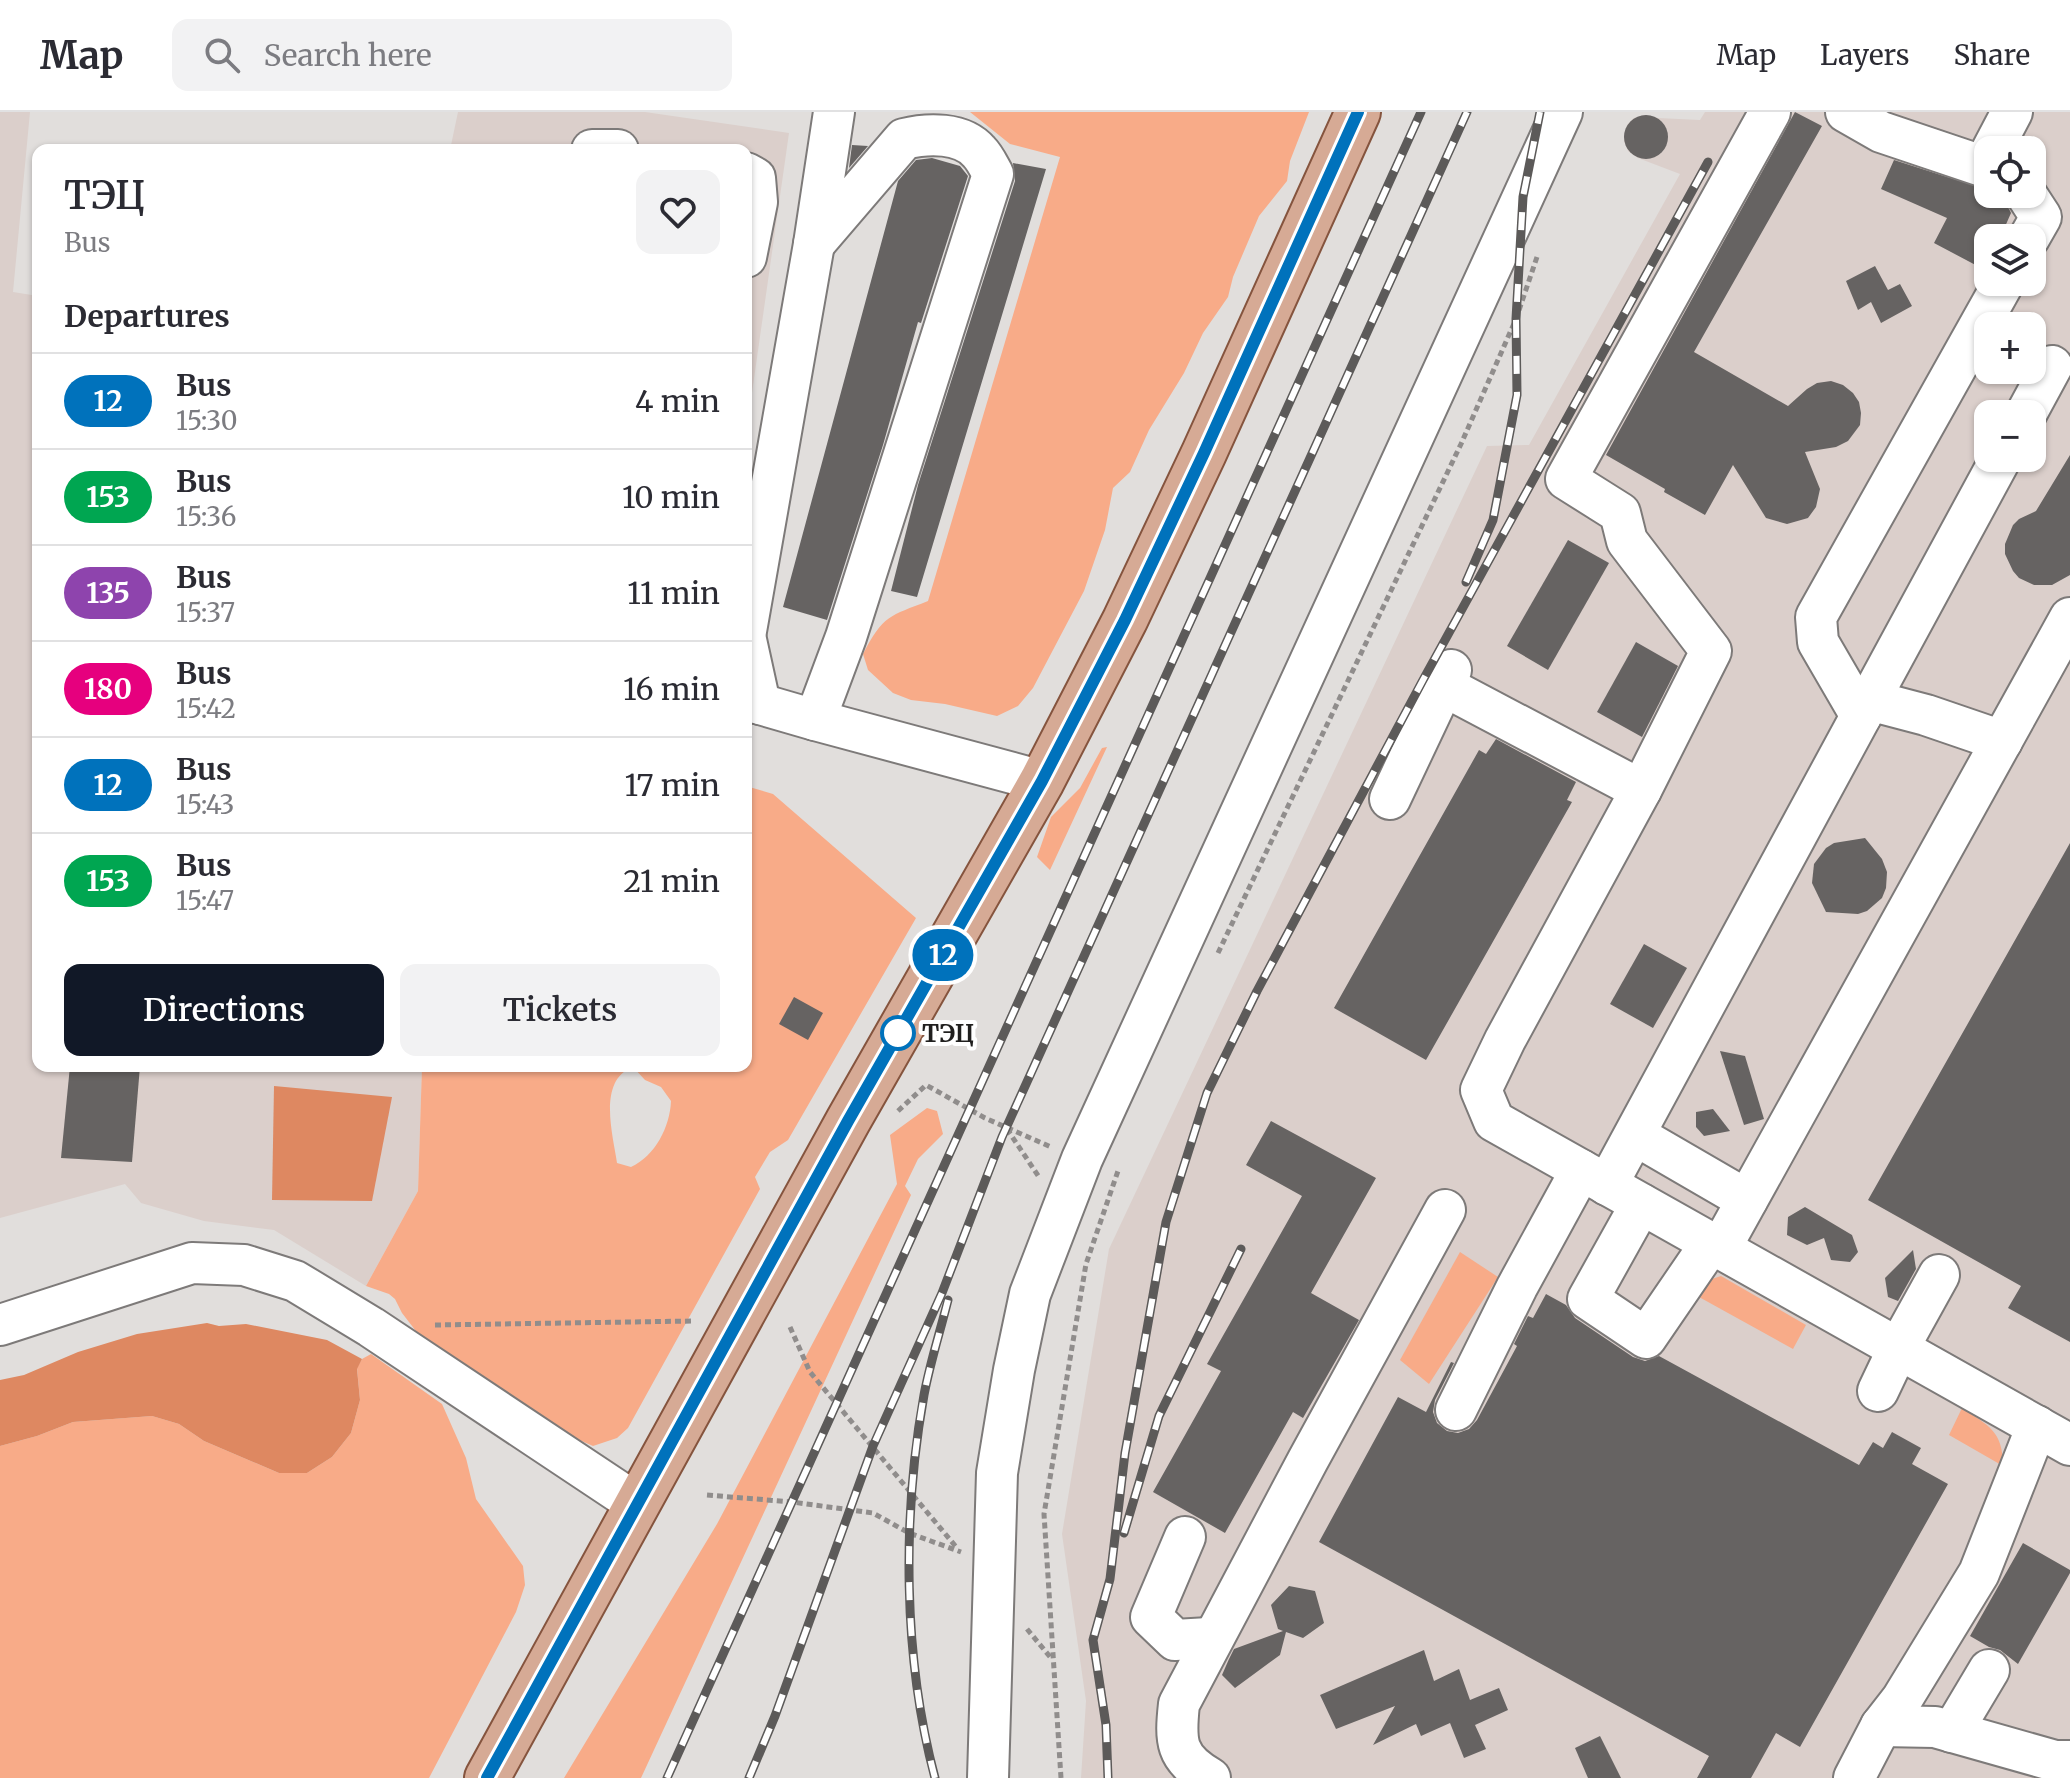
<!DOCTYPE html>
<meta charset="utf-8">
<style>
:root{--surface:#fff;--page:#f2f2f3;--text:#2b2b33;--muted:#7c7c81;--line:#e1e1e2;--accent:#111827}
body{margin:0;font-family:Merriweather,serif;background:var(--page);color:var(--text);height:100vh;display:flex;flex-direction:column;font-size:30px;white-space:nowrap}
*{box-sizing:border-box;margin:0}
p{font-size:26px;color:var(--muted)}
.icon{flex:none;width:44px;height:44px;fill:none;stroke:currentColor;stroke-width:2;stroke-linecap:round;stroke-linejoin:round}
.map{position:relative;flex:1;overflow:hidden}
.drawer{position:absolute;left:32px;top:32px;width:720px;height:928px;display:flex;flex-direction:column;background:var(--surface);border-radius:16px;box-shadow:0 2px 6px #0004}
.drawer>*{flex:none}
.badge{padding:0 16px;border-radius:26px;font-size:28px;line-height:52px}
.controls{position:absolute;left:1974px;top:24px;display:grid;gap:16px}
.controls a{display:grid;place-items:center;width:72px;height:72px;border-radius:16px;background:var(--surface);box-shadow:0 2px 6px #0004;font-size:40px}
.map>.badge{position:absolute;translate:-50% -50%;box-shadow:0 0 0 4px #fff}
h2{padding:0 32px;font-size:30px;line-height:72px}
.round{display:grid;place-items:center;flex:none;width:84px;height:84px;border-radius:16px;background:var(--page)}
.summary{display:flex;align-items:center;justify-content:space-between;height:136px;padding:0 32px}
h1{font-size:38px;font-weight:600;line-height:60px}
.button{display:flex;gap:16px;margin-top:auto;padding:16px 32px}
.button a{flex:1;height:92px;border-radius:16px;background:var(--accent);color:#fff;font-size:32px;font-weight:600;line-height:92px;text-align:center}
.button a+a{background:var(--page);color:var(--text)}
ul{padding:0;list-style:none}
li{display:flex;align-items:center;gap:24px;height:96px;padding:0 32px;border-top:2px solid var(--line)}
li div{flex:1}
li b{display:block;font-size:30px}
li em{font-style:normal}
li .badge{min-width:88px;font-weight:700;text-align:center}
header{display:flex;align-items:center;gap:48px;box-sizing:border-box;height:112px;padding:0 40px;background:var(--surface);border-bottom:2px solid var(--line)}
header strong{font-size:38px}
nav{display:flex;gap:44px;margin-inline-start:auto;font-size:28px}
.search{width:560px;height:72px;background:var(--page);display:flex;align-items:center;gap:20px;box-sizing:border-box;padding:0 28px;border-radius:16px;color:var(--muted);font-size:30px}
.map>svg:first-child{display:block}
</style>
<header>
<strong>Map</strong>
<div class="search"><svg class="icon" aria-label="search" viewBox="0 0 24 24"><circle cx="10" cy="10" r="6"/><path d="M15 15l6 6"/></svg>Search here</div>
<nav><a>Map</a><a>Layers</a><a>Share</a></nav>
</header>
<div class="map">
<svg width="2070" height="1666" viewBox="0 0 2070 1666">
<rect width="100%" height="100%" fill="#e1dedc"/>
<g fill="#dbcfcb" fill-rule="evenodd">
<path d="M0 0H30L13 180 38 184V954H422L418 1079 366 1174 274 1118 204 1109 141 1091 125 1072 0 1106Z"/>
<path d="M458 0H645L789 21 746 323V38H450Z"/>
<path d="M1705 0H2070V1666H1081L1086 1589 1062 1422 1109 1137 1487 334 1529 333 1680 62 1638 46 1628 39 1624 29 1627 13 1634 6 1644 3 1658 6 1700 8ZM1988 38H2032V82H1988ZM1988 126H2032V170H1988ZM1988 214H2032V258H1988ZM1988 302H2032V346H1988Z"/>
</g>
<g fill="#f8ab88" fill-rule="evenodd">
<path d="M970 0H1309L1290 49 1287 69 1259 104 1233 165 1228 185 1203 221 1184 261 1149 318 1130 360 1113 376 1105 418 1084 479 1033 576 1018 594 997 604 945 592 911 588 893 581 868 558 863 542C883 503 890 504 928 489L1060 45 1010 32Z"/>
<path d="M1107 635 1050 758 1037 745 1051 705 1080 676 1102 636Z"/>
<path d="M746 674 773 682 916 806 788 1028 770 1040 755 1065 760 1077 628 1316 617 1326 593 1334 545 1313 429 1236 402 1201 395 1187 389 1182 366 1174 418 1079 422 954H746ZM633 955 645 968 661 975 671 989C670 1015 655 1044 631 1055L617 1051C613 1023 597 968 633 955Z"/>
<path d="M927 996 937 999 943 1022 918 1047 905 1074 911 1083 641 1666H564L717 1412 897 1072 890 1023Z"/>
<path d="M1460 1140 1498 1165 1429 1272 1400 1248Z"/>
<path d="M1721 1164 1806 1213 1793 1237 1699 1185 1703 1170Z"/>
<path d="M371 1242 442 1292 466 1346 476 1387 523 1454 525 1473 516 1500 429 1666H0V1334L37 1324 73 1310 152 1304 179 1312 204 1329 279 1361H307L332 1345 351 1321 360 1288 357 1256 362 1247Z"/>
<path d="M1962 1296C1989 1314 2003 1319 2003 1354L1949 1323Z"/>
</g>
<g fill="#de8861">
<path d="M274 974 392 985 372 1089 272 1088Z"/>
<path d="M207 1211 219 1214 246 1212 327 1228 362 1247 357 1257 360 1288 351 1321 332 1345 307 1361H279L204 1329 179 1312 152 1304 73 1310 37 1324 0 1334V1268L24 1263 78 1240 137 1222Z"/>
</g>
<g fill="#666362">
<path d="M1795 0 1822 14 1694 240 1788 294 1807 277 1817 271 1831 269 1843 273 1853 281 1859 290 1861 301 1860 313 1848 329 1836 335 1805 340 1820 377 1816 395 1808 406 1787 412 1766 406 1733 353 1705 403 1664 380 1665 377 1606 343Z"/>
<circle cx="1646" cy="25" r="22"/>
<path d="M852 33 868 34 849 56Z"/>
<path d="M932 46 960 54 968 64 921 211 918 210 883 333 827 508 783 495 898 69 916 48Z"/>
<path d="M1894 48 1988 78V82L2003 85 2011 101 2000 126H1988V154L1985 158 1934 131 1947 106 1881 77Z"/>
<path d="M1013 51 1046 57 917 485 891 479 918 373 1015 69Z"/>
<path d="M1875 154 1888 178 1900 172 1912 194 1881 211 1871 190 1858 198 1846 169Z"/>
<path d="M2070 343V463L2052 473H2034L2019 466 2013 459 2005 442V432L2013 413 2019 407 2036 399Z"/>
<path d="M1568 428 1609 451 1548 558 1507 534Z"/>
<path d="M1636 530 1678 554 1642 625 1597 600Z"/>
<path d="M1496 627 1576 670 1567 688 1572 690 1426 948 1334 896 1479 638 1486 642Z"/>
<path d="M1865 726 1882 747 1887 760 1886 776 1882 786 1867 799 1858 802 1826 800 1812 771 1814 752 1826 736 1834 731Z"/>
<path d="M2070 731V1230L2008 1196 2021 1174 1868 1088Z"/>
<path d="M1644 832 1687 856 1653 916 1610 892Z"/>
<path d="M794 885 823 901 808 928 779 912Z"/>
<path d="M1720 939 1745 944 1764 1007 1744 1013Z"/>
<path d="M70 954H140L132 1050 61 1046Z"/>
<path d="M1713 997 1730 1019 1704 1024 1696 1015V1000Z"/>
<path d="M1271 1009 1376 1066 1311 1181 1359 1208 1303 1306 1293 1300 1225 1421 1153 1380 1221 1259 1207 1252 1302 1084 1246 1053Z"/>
<path d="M1805 1095 1852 1123 1858 1140 1850 1150 1831 1148 1824 1126 1807 1133 1787 1123 1788 1105Z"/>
<path d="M1913 1138 1916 1157 1898 1189 1888 1185 1885 1166Z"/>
<path d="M1546 1182 1566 1193 1575 1206 1633 1245 1645 1249 1659 1244 1859 1353 1873 1330 1883 1336 1892 1320 1921 1336 1912 1352 1948 1372 1800 1635 1776 1621 1751 1666H1697L1709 1644 1319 1430 1398 1285 1426 1300 1451 1250 1454 1251 1435 1288 1433 1300 1437 1311 1447 1319 1458 1321 1469 1317 1477 1308 1517 1234 1514 1232 1528 1204 1533 1206Z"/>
<path d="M2023 1431 2070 1458V1461L2018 1552 2000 1538 1989 1535 1970 1524Z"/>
<path d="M1289 1474 1315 1479 1324 1511 1303 1526 1286 1520 1280 1543 1235 1576 1222 1563 1229 1547 1234 1537 1283 1519 1278 1517 1271 1493Z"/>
<path d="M1424 1538 1434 1569 1459 1557 1470 1588 1499 1576 1508 1598 1475 1613 1486 1637 1464 1646 1450 1611 1421 1624 1416 1612 1373 1633 1395 1594 1336 1617 1320 1583Z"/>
<path d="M1600 1624 1621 1666H1588L1575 1636Z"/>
</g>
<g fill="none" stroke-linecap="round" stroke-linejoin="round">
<g stroke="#7d7a79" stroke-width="44">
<g id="minor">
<path d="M1770 0 1566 367 1620 401 1627 429 1711 539 1641 678 1505 928 1481 978 1494 1009 2070 1333"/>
<path d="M1846 0 1881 20 1988 56"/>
<path d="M592 38H618"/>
<path d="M1992 38 2012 0"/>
<path d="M746 61 755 66 757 90 746 145"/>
<path d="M2026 82 2041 105 2029 126"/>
<path d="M814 132 904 27C928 21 962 20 979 40 985 46 989 55 993 62L846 525 815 608"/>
<path d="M2026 302 2052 254"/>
<path d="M746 519 814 132 834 0"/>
<path d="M746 528 760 592"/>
<path d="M1444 574 1641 678"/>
<path d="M746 585 760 592 815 608 1042 669"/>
<path d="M1869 588 1926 603 2002 629"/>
<path d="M1861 604 2001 346"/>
<path d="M1390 687 1451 558"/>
<path d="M1635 1023 1747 1088"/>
<path d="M1607 1073 1861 604 1818 530 1816 505 2004 170"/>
<path d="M1641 1092 1588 1187 1646 1226 1711 1131"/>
<path d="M1720 1137 2070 506"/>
<path d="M0 1213 192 1151 244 1153 295 1169 371 1215 637 1392"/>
<path d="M1878 1279 1898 1237 1939 1163"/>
<path d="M1456 1298 1517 1175 1581 1058"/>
<path d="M1185 1425 1151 1505 1175 1528 1209 1526"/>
<path d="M1881 1614 1935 1615 2055 1649H2070"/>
<path d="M1952 1620 1989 1558"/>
<path d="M988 1666 997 1361 1014 1258 1030 1182 1082 1047 1562 0"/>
<path d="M1210 1666C1175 1646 1175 1629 1179 1592L1308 1348 1445 1098"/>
<path d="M1854 1666 1881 1614 1902 1587 1979 1461 2037 1314"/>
</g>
</g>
<g stroke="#85543e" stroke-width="48">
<path id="major" d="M487 1666 848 1009 1042 669 1125 508 1204 341 1358 0"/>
</g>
<g stroke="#908d8c" stroke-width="5" stroke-dasharray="6 4" stroke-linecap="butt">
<path d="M1218 841 1461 332 1516 207 1537 145"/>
<path d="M898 999 926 973 985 1006 1051 1035"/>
<path d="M1007 1017 1039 1065"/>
<path d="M435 1213 694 1209"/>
<path d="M790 1215 810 1260 957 1436"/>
<path d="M707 1383 792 1390 873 1401 909 1421 961 1440"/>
<path d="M1027 1517 1051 1546"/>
<path d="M1061 1666 1044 1402 1086 1152 1119 1056"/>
</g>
<use href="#minor" stroke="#fff" stroke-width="40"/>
<use href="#major" stroke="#d6aa95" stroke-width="44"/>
<g stroke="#5c5a59" stroke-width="9">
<g id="rail">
<path d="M1466 470 1493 408 1517 283 1516 207 1523 85 1540 0"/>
<path d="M1124 1421 1159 1304 1241 1137"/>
<path d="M667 1666 1421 0"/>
<path d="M749 1666 775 1604 873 1334 942 1181 1002 1025 1467 0"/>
<path d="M935 1666C903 1546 902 1405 924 1283 930 1251 940 1220 948 1188"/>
<path d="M1108 1666 1106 1613 1093 1528 1110 1467 1125 1341 1166 1110 1207 981 1257 879 1423 568 1708 50"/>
</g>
</g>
<use href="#rail" stroke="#fff" stroke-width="6" stroke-dasharray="18" stroke-linecap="butt"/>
</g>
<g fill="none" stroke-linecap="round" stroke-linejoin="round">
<g stroke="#fff" stroke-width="18">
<path id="line" d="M487 1666 848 1009 1042 669 1125 508 1204 341 1358 0"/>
</g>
<use href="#line" stroke="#0072bc" stroke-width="12"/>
</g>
<circle fill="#fff" stroke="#0072bc" stroke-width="4" cx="898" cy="921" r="16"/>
<g text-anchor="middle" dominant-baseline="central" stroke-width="8" stroke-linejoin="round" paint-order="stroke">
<g font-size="24" font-weight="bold" fill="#201f1e" stroke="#fff" text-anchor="start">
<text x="922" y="921">ТЭЦ</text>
</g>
</g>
</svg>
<div class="controls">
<a><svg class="icon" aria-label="locate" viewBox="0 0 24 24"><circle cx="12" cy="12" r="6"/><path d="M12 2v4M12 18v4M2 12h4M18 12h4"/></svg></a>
<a><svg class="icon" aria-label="layers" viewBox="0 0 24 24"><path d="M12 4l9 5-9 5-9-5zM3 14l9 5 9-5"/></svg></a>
<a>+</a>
<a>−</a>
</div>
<b class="badge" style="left:943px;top:843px;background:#0072bc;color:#fff">12</b>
<section class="drawer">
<div class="summary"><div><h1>ТЭЦ</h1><p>Bus</p></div><a class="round"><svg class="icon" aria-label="heart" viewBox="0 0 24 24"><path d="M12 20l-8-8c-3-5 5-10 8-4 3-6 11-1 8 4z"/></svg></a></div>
<h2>Departures</h2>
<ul>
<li><span class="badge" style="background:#0072bc;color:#fff">12</span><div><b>Bus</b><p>15:30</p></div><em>4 min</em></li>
<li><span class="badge" style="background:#00a651;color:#fff">153</span><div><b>Bus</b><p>15:36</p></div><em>10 min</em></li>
<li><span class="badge" style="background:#8e44ad;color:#fff">135</span><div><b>Bus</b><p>15:37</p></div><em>11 min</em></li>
<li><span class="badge" style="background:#e6007e;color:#fff">180</span><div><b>Bus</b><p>15:42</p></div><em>16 min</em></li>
<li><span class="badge" style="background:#0072bc;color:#fff">12</span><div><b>Bus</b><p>15:43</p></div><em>17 min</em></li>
<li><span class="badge" style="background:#00a651;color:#fff">153</span><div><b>Bus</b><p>15:47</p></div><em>21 min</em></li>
</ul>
<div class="button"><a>Directions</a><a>Tickets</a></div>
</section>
</div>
